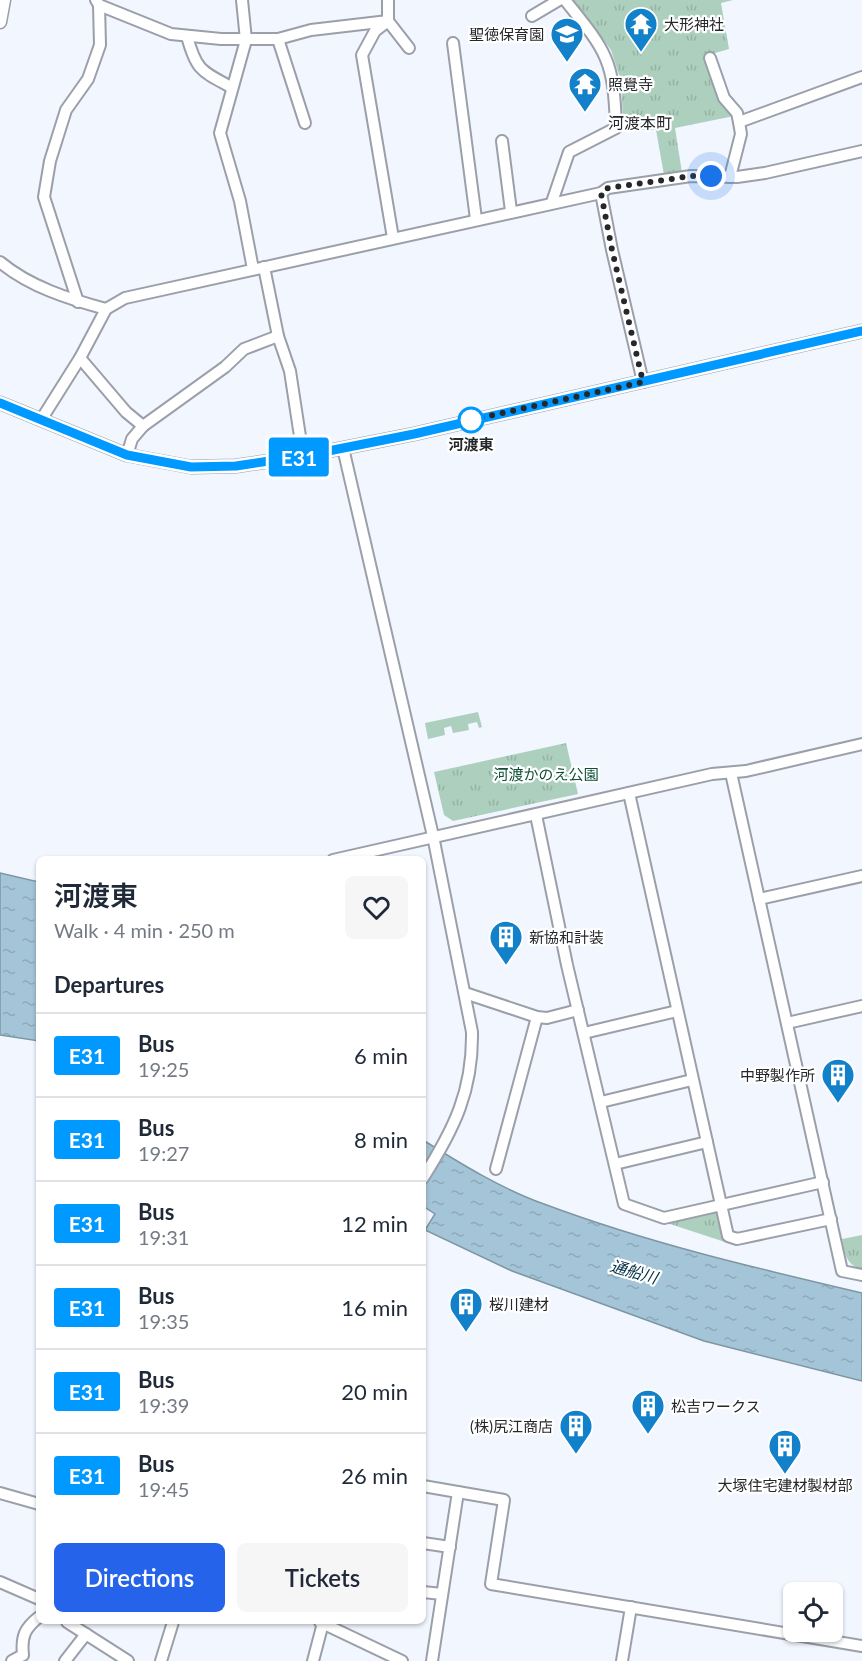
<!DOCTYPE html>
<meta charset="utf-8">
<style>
:root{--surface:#fff;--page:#f6f6f7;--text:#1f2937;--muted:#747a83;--line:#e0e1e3;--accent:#2563eb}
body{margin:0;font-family:Lato,"Noto Sans JP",sans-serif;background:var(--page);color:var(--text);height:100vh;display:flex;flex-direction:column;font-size:22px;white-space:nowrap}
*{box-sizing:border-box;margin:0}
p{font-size:20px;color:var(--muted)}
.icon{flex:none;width:33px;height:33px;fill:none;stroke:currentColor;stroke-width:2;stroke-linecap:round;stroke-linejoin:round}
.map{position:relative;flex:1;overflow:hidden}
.sheet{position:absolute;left:36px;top:856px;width:390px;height:768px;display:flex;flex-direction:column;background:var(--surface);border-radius:9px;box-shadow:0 2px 4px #0004}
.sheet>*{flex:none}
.badge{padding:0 12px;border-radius:4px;font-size:21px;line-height:39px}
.fabs{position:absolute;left:783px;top:1582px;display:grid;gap:12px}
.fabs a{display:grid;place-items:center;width:60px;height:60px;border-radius:9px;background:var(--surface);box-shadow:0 2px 4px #0004;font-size:30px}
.you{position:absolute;width:30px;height:30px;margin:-15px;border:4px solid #fff;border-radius:50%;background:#1a73e8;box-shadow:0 0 0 9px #1a73e833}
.map>.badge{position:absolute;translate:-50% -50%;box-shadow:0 0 0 3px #fff}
h2{padding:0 18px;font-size:22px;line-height:54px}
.round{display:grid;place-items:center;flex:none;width:63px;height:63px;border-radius:9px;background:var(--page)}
.overview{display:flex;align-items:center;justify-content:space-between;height:102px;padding:0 18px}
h1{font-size:28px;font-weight:600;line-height:45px}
.primary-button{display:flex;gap:12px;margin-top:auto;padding:12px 18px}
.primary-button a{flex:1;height:69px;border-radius:9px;background:var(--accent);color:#fff;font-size:24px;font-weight:600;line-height:69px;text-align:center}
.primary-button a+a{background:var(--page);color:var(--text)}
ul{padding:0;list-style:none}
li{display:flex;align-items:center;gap:18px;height:84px;padding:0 18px;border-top:2px solid var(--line)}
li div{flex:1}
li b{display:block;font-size:22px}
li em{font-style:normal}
li .badge{min-width:66px;font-weight:700;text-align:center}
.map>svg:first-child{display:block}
</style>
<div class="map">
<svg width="862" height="1661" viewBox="0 0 862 1661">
<defs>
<pattern id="grass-tufts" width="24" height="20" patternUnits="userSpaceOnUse" patternTransform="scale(1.5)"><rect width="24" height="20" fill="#adcfbe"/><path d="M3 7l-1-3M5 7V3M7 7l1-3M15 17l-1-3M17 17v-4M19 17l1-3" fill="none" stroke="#95b2a3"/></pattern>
<pattern id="water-ripples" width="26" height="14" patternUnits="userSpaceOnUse" patternTransform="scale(1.5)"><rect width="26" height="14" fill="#a4c5d7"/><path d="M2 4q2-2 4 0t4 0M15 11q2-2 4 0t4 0" fill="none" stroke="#8da9b9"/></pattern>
</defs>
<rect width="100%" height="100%" fill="#f2f6ff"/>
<g fill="url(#grass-tufts)">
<path d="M573 0H733L721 3 729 49 705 56 720 99 734 116 675 128 682 173 664 175 656 130H640L639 120H623L621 81 611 50Z"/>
<path d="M566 743 578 794 453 821 444 815 434 772Z"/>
<path d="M717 1212 722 1215 728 1243 667 1223Z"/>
<path d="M862 1235V1269C846 1265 845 1254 842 1239Z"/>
</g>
<path fill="#adcfbe" d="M478 712 482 727 479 728 477 722 468 724 469 730 453 733 451 726 444 728 445 735 428 739 425 723Z"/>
<g fill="url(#water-ripples)" stroke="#7e96a3" stroke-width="1.5">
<path d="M0 873 39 882V1041L0 1035Z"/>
<path d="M423 1140C461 1164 502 1189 544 1204 648 1243 755 1268 862 1293V1381L704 1341 512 1271 425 1230 435 1214 423 1206Z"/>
</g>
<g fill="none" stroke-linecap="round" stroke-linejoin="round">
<g stroke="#9a9fa9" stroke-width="14">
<g id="minor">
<path d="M242 0 246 40 220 133 240 201 253 269"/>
<path d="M99 5 171 34 221 39H278L311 30 388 21V0"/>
<path d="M532 16 559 0"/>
<path d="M187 36C196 70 201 71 231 87"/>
<path d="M278 39 305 123"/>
<path d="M453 43 476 219"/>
<path d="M710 58 724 98 737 113 739 122 741 134 730 177"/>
<path d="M739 122 862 77"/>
<path d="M502 141 511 211"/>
<path d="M601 193 612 250 643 382"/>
<path d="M552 202 569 152 616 128C614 60 607 52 565 0"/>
<path d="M393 238 362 55 375 31 388 21 409 48"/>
<path d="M0 262C30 287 69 299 106 309"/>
<path d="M264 267 278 336 290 371 303 456"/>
<path d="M78 302 44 197 50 161 66 110 88 79 100 45 99 5 96 0"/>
<path d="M80 358 126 412 143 426"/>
<path d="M41 420 80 358 106 309 125 298 601 193 608 188 691 176 737 177 765 173 862 151"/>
<path d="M343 448 433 836 472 1032C473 1091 454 1129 423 1178"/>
<path d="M127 455 132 439 143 426 225 367 244 349 278 336"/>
<path d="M731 773 842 1271 862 1275"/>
<path d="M629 793 728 1236 737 1239 831 1219"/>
<path d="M536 815 567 965 624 1204 664 1218 823 1182"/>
<path d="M333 860 712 774 746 771 862 744"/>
<path d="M759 899 862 876"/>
<path d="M465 993 537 1017 547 1018 578 1010"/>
<path d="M787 1023 862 1006"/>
<path d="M584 1033 677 1011"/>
<path d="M601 1102 692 1080"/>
<path d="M615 1164 707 1142"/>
<path d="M496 1169 537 1017"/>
<path d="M423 1486 504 1500 491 1584 862 1646"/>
<path d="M0 1493 39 1504"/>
<path d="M423 1543 450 1547"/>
<path d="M0 1582 39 1599"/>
<path d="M423 1592 442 1594"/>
<path d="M67 1622 128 1661"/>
<path d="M320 1622 402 1661"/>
<path d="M12 1661 23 1655C21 1636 25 1628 39 1617"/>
<path d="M65 1661 86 1634"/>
<path d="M161 1661 173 1622"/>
<path d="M313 1661 323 1623"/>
<path d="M432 1661 458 1492"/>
<path d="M622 1661 631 1607"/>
</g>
</g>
<g stroke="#9a9fa9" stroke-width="15">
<g id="tertiary">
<path d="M0 22 4 0"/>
<path d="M0 403 127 455 191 467 236 466 303 456 414 434 862 331"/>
</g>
</g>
<use href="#minor" stroke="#fff" stroke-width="10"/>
<use href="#tertiary" stroke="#fff" stroke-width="12"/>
</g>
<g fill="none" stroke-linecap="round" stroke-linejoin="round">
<g stroke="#fff" stroke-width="14">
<path id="line" d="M0 403 127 455 191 467 236 466 303 456 414 434 862 331"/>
</g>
<use href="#line" stroke="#09f" stroke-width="9"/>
<path stroke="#25272b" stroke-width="6" stroke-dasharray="0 10.8" d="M471 420 643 382 612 250 601 193 608 188 692 176H711"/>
</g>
<defs>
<g id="temple-pin" transform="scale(1.725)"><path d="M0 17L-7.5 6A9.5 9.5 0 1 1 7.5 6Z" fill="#1381ca" stroke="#fff"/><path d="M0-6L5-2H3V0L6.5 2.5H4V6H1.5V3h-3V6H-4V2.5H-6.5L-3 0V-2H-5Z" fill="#fff"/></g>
<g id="school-pin" transform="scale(1.725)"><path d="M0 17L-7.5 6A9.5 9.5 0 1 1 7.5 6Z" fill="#1381ca" stroke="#fff"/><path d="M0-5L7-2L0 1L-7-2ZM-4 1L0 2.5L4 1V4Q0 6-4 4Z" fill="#fff"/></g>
<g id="building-pin" transform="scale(1.725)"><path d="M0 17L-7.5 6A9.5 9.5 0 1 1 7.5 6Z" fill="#1381ca" stroke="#fff"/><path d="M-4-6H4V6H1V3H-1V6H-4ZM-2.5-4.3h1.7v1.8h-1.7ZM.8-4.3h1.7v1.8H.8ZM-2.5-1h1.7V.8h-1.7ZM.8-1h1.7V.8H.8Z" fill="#fff"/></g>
</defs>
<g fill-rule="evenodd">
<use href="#temple-pin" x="641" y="24"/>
<use href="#school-pin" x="567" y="34"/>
<use href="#temple-pin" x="585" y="84"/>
<use href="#building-pin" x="506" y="937"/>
<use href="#building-pin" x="838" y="1075"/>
<use href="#building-pin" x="466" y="1304"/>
<use href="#building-pin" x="648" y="1406"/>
<use href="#building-pin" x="576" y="1426"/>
<use href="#building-pin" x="785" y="1446"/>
</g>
<circle fill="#fff" stroke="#09f" stroke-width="3" cx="471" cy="420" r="12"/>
<g text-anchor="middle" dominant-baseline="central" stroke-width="4.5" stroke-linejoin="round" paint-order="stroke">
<g font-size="15" fill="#25272b" stroke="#fff" text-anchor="start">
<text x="664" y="24">大形神社</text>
<text x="544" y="34" text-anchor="end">聖徳保育園</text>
<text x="608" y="84">照覺寺</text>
<text x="529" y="937">新協和計装</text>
<text x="815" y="1075" text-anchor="end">中野製作所</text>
<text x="489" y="1304">桜川建材</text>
<text x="671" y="1406">松吉ワークス</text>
<text x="553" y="1426" text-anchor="end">(株)尻江商店</text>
<text x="785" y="1485" text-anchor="middle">大塚住宅建材製材部</text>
</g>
<g font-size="15" font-weight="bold" fill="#25272b" stroke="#fff">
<text x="471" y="444">河渡東</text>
</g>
<g font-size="15" fill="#0f4f37" stroke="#fff">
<text x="546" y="774">河渡かのえ公園</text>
</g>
<g font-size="16" fill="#25272b" stroke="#fff">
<text x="640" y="122">河渡本町</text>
</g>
<g font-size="16" font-style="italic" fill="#013144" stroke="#fff">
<text transform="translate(634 1271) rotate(16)">通船川</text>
</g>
</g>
</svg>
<div class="fabs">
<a><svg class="icon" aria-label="locate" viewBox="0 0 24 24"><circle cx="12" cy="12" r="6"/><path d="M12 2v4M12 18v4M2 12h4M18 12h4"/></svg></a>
</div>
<div class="you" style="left:711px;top:176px"></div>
<b class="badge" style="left:299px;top:457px;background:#09f;color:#fff">E31</b>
<section class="sheet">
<div class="overview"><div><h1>河渡東</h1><p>Walk · 4 min · 250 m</p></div><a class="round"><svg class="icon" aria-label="heart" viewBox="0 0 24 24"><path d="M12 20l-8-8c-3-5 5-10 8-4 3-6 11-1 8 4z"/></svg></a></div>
<h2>Departures</h2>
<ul>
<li><span class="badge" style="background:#09f;color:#fff">E31</span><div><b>Bus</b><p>19:25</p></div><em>6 min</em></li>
<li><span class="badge" style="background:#09f;color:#fff">E31</span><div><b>Bus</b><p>19:27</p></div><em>8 min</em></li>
<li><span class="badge" style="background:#09f;color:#fff">E31</span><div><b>Bus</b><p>19:31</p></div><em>12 min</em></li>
<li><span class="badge" style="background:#09f;color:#fff">E31</span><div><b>Bus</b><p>19:35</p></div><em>16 min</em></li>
<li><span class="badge" style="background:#09f;color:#fff">E31</span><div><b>Bus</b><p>19:39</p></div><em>20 min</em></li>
<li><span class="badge" style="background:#09f;color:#fff">E31</span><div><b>Bus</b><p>19:45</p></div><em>26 min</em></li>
</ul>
<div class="primary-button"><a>Directions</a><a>Tickets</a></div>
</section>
</div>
